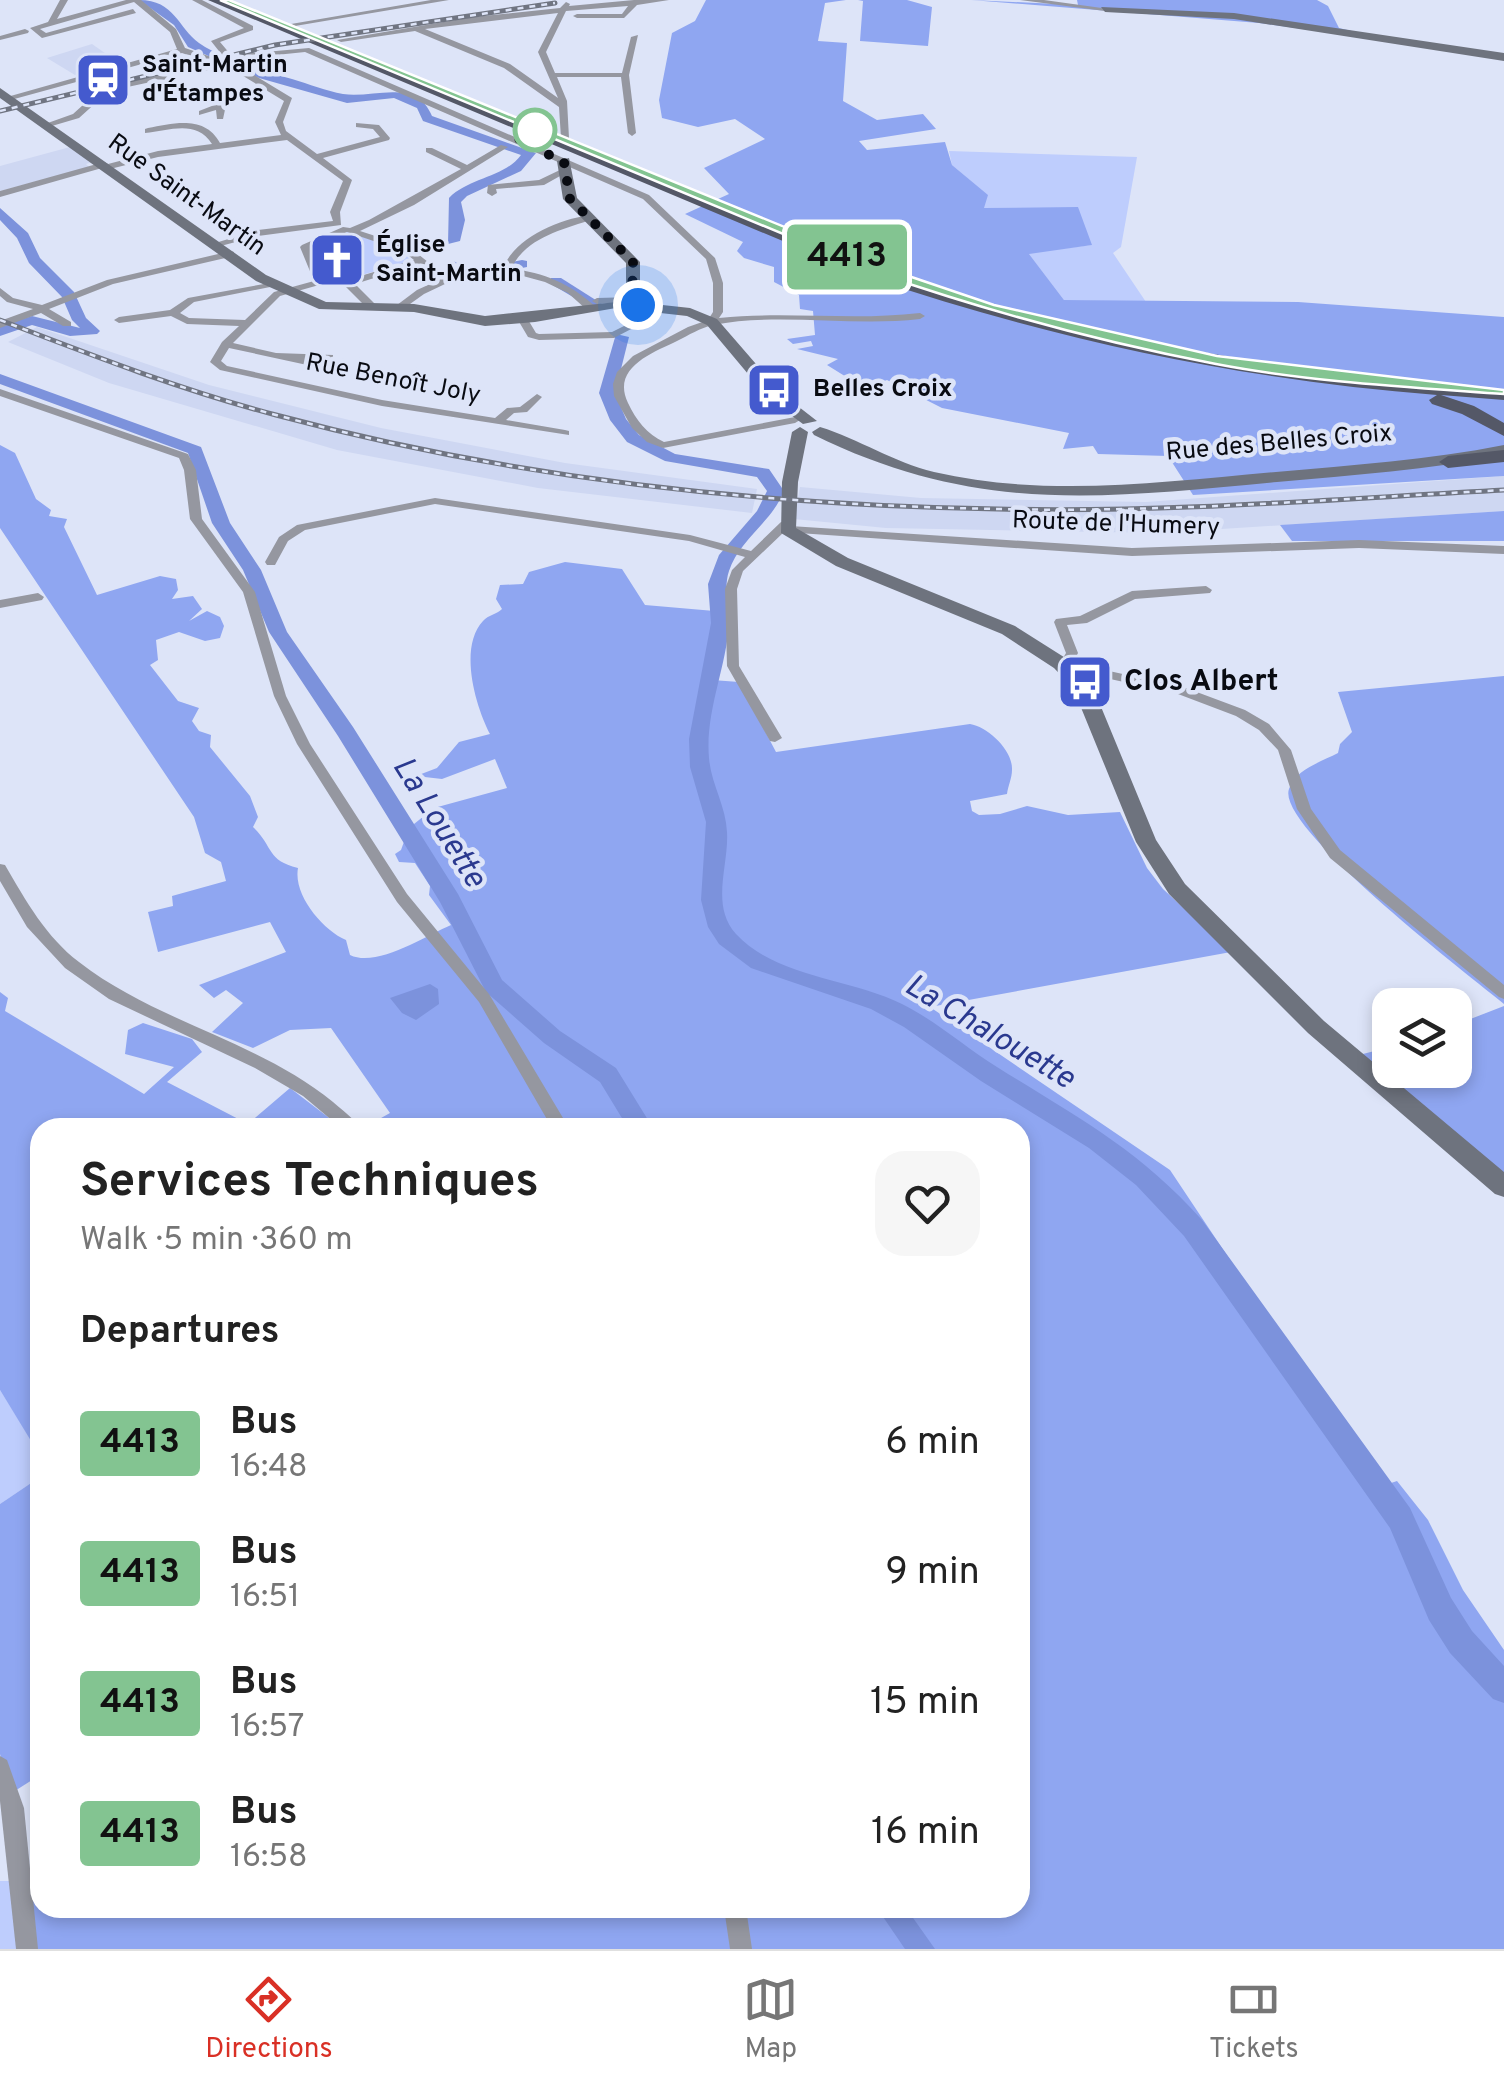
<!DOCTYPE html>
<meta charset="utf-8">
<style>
:root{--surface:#fff;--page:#f6f6f6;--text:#222;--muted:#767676;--line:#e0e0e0;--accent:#d93025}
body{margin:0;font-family:Overpass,sans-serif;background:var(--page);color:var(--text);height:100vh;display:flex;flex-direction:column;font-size:38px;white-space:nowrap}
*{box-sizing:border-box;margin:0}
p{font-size:32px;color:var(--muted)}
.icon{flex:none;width:55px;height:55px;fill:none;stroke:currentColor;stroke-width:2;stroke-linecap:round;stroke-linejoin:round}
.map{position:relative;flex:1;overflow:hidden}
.panel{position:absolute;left:30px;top:1118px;width:1000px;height:800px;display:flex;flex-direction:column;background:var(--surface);border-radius:30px;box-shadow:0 5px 15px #0003}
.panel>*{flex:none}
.badge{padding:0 20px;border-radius:8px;font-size:35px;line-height:65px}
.tools{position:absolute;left:1372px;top:988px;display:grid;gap:20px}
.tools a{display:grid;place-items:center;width:100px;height:100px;border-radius:20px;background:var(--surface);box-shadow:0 5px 15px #0003;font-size:50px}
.you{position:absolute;width:50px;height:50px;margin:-25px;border:8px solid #fff;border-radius:50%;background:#1a73e8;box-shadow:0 0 0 15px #1a73e833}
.map>.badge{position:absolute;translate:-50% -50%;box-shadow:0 0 0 5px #fff}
h2{padding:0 50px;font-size:38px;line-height:90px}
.round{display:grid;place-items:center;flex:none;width:105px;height:105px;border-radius:30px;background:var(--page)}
.head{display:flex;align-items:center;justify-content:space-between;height:170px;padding:0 50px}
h1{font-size:48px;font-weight:700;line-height:75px}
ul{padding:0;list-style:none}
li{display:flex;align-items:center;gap:30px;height:130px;padding:0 50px}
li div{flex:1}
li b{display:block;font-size:38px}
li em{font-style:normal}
li .badge{min-width:110px;font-weight:700;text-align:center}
.tabs{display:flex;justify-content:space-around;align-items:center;height:140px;border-top:2px solid var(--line);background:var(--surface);font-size:28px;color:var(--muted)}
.tabs a{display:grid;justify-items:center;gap:5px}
.tabs .active{color:var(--accent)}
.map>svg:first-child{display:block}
</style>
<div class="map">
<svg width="1504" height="1949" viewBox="0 0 1504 1949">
<rect width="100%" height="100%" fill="#dde4f8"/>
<g fill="#ced7f2">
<path d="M92 44 119 63 75 75 47 58Z"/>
<path d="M70 147 92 162 86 164 89 167 0 191V166Z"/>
<path d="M37 327 209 385 381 428 565 463 757 489 752 513 538 488 337 450 109 383 8 342Z"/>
<path d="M1504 476V511L1159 533 886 528 794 519 800 487 921 498 1146 502Z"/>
</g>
<g fill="#becdfd">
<path d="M949 151 1137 157 1121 247 1113 253 1146 302 1064 300 1028 253 1091 245 1005 211 983 208 987 195 952 165Z"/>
<path d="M348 232 402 250 411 261 351 278 346 272 358 270 351 255 354 250 346 246 350 242 335 243 330 238Z"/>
<path d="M0 1390 40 1454V1477L0 1504Z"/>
<path d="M40 1872V1900L33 1894 26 1949H0V1881H24Z"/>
</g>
<g fill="#8fa6f1">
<path d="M706 0H846L825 3 818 41 847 43 843 101 877 120 923 114 936 129 859 141 867 150 945 142 952 165 988 195 984 208 1078 207 1092 245 1029 254 1064 300 1298 302 1504 317V476L1193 495 1168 456 1098 454 1093 446 1063 449 1069 433 942 408 887 380 864 388 827 365 838 359 797 349 813 346 811 341 793 344 787 339 815 335 813 311 800 309 799 295 774 282V267L744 258 737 251 743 242 685 214 729 194 704 168 765 139 735 119 698 127 662 118 659 100 672 33 695 21Z"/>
<path d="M858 0H907L932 7 928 46 860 41 863 1Z"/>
<path d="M971 0 1078 5 1077 0H1317L1328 6 1339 28 1398 42 1259 23Z"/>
<path d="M0 445 15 453 36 499 51 510 49 516 67 519 64 527 97 595 160 576 176 579 178 590 172 599 193 596 202 609 189 621 207 611 220 617 224 626 220 638 205 641 179 632 156 640 158 660 150 665 178 701 199 708 192 721 199 731 211 735 210 747 250 796 258 817 253 827C274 847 266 860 298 868 293 895 323 930 346 940L350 955C377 968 425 936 451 925L429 895 430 886 415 863 399 862 395 854 401 850 409 828 434 808 507 788 495 759 442 779 416 776 437 768 459 742 490 734C476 707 458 648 483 621 488 615 497 614 502 609L496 599 500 585 523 584 529 572 565 562 622 569 645 605 726 612 712 680 739 682 776 752 970 724C988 727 1013 750 1012 770 1012 778 1008 786 1007 794L970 801 972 811 979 815 1000 814 1027 806 1068 815 1120 812 1147 868 1163 889 1231 952 930 1007 1170 1170 1282 1338 1388 1484 1397 1481 1428 1520 1463 1590 1504 1650V1949H26L25 1895 34 1894 40 1908H1020V1128L365 1127 390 1113 331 1028 290 1030 253 1048 212 1032 243 1003 226 990 214 998 199 985 286 952 270 922 158 952 148 912 173 906 172 896 226 881 221 862 205 853 194 817 0 528Z"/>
<path d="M1504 511V541H1292L1280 525Z"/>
<path d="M1504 676V1004C1470 976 1275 827 1289 789 1296 769 1321 762 1338 753L1340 744 1352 732 1338 692Z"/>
<path d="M0 992 8 998 5 1011 144 1094 174 1067 125 1054 128 1030 143 1023 192 1039 202 1052 167 1082 248 1124 290 1088 341 1127 40 1128 39 1454 0 1390Z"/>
<path d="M1504 1006V1181L1359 1055 1390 1047V1070H1455V1025Z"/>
<path d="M40 1477V1775L10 1794 0 1754V1504Z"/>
</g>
<g fill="#7c92dc">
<path d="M430 984 438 989 439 1004 416 1020 402 1013 390 998Z"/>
<path d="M877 1908H906L935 1949H905Z"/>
</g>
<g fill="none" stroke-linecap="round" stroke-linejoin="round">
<g fill="#7c92dc" fill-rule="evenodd">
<path d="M139 0C175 0 178 28 199 43 224 60 262 71 292 79 309 84 326 91 343 94 373 99 416 77 432 116L536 153 521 171 467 196 461 202 465 220 460 241 448 244 449 198C470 177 504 178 521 155L423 121 417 108 394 98 347 103 259 78 188 47 174 25Z"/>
<path d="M0 208 28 233 40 258 74 292 86 318 100 331 97 334 70 336 32 325 0 336V326L32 316 80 328 72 320 62 297 29 263 17 238 0 220Z"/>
<path d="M522 260 527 261V267L471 278 444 264 451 260 473 270Z"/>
<path d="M551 278H561L602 304 590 307 551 284Z"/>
<path d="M616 334 629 337 615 393 626 419 639 435 675 454 769 469 784 491C772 522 739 540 729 571 723 589 730 606 729 624 726 669 705 712 709 758 711 784 726 806 727 832 729 866 710 905 736 934 777 978 850 978 902 1004 936 1021 965 1047 997 1067 1078 1118 1136 1147 1202 1220L1410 1508 1451 1598 1472 1631 1504 1666V1703L1493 1699 1450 1653 1429 1620 1390 1528 1184 1236 1136 1185 1089 1148 981 1081 904 1027 871 1009 751 968 719 944 708 927 701 900 706 822 690 767 689 739 711 623 708 584 719 555 757 511 767 491 757 477 665 461 627 442 610 420 599 393Z"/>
<path d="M0 374 201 447 230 523 261 570 287 632 353 727 458 894 502 980 560 1031 616 1068 653 1128H628L600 1082 544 1043 486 992 440 902 338 736 269 632 243 570 212 523 188 453 0 384Z"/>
</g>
<g fill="#9597a0" fill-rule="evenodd">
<path d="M60 0H68L57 19 126 0H141L176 29 185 48 241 67 292 98 283 122 286 131 317 154 380 137 373 129 356 127V123L379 125 390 138 389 140 323 158 352 180 340 212 341 225 258 236 217 247 212 244 258 230 333 221 330 212 343 181 287 140 158 157 106 170 102 168 0 197V191L104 162 108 164 158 151 212 144C196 119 169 131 145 133V129L148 128C174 123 205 115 220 143L281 135 275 122 284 101 235 71 223 67 169 78 224 101 226 105 223 119H217L216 110 199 115V111L217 104 160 80 109 91 79 118 45 128V124L73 114 103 87 214 64 182 53 7 101V97L177 49 170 32 134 2 40 29 46 33 133 9 136 13 42 38 30 28 48 22Z"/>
<path d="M192 0H202L253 26V30L220 42 231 55 309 48 649 195 715 258 723 283V312L719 318C786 311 853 321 920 313L925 316 920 319C852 327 778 312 713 325 700 328 689 335 677 341 652 353 611 368 628 403 636 420 647 434 664 442L795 417 800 420 795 423 663 448 647 442 632 428 614 396 613 384 617 372 633 356 688 327 708 320 713 312V283L706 259 643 199 305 52 226 60 211 41 244 28Z"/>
<path d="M431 0H449L295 26 291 24Z"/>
<path d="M634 0H669L637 5 624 18H577L573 16 577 14H622L628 6 566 11 546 52 555 73H622L631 37 638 35 629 75 636 133 632 136 628 133 621 77H557L567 101 569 138 565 141 561 138 559 107 504 68 415 31 341 42 337 40 473 17 560 8 566 2 570 4 569 6ZM558 13 538 52 558 98 510 64 425 29Z"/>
<path d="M1020 0H1044L1109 9 1105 11Z"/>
<path d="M25 29 29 31 28 33 0 40V36Z"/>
<path d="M501 145 508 147 414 205 360 231 409 247 447 277 470 271 503 269C513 238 563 217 593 215V219C562 230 526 237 511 269 544 272 570 284 595 306V310H587L568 293 545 282 523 276 497 274 470 277 445 284 424 294 403 309H397V305L417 290 439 280 419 264 355 284 377 306V310H369L345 286 319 285 280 296 233 343 276 353 333 355V359L321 368 229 348 221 361 227 366 382 400 495 418 507 408 520 407 537 394 542 397 527 412 514 413 506 420 565 430 569 431V435L382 406 220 370 210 362 222 342 239 326 187 324 171 316 119 323 114 320 119 317 170 310 188 298 275 282V286L194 302 180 313 189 318 245 320 274 292 314 281 300 247 302 245 343 227 350 228 369 220 461 169 426 152V148H432L467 165ZM347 232 403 251 414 260 347 280 323 279 310 248Z"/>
<path d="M562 169 569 171 544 185 496 189 497 193 492 196 487 193 488 185 539 180Z"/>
<path d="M231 251 234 252V256L113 284 49 309 71 322V326H63L41 313 0 328V321L33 309 7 302 0 296V288L13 298 42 305 107 280Z"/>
<path d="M633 297 638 300 636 302 597 304 592 301 597 298Z"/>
<path d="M638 302 643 305 635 327 614 338 539 340 528 337 518 320 527 318 536 333 539 334 612 332 626 325 633 305Z"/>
<path d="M0 389 188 454 196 470 202 519 255 592 286 696 310 744 407 894 489 994 569 1128H552L479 1002 397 902 297 744 274 696 243 592 190 519 184 470 179 458 0 396Z"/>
<path d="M435 498 690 535 751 551 781 522H789L790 526 1132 548 1359 540 1504 546V554L1359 548 1132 556 784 532 743 571 737 589 739 666 782 738 775 742 770 741 727 666 725 589 732 570 745 557 689 541 435 504 305 530 288 541 275 565H267L265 562 279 537 297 525Z"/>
<path d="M1206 586 1212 590 1210 593 1135 599 1087 623 1067 625 1078 653 1073 663 1186 688 1245 710 1269 724 1291 750 1311 809 1340 850 1504 985V999L1499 997 1330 858 1297 809 1278 750 1259 730 1236 716 1178 694 1065 669 1059 665 1066 653 1054 622 1056 619 1080 616 1132 591Z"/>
<path d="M38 593 44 597 42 600 0 608V600Z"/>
<path d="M0 864 5 865C26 901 46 937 79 962 156 1022 257 1040 333 1102 342 1110 353 1118 361 1128H341L303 1096 255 1068 109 999 65 968 27 927 0 881Z"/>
<path d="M0 1756 7 1760 24 1808 38 1949H16L0 1801Z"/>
<path d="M724 1908H746L752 1949H730Z"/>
</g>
<g fill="#6e737e" fill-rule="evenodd">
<path d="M1101 7 1234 13 1504 53V61L1234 19 1105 12Z"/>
<path d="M0 88 266 275 326 302 414 304 485 316 626 301V263L563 199 557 161 569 158 577 198 640 262V299L644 303 690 308 717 319 781 393 817 421 803 424 769 399 707 325 687 316 616 308 535 322 485 326 414 312 319 309 256 281 0 98Z"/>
<path d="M800 427 808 432 798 482 796 528 848 558 1015 626 1067 659 1092 685 1156 840 1185 884 1324 1021 1504 1172V1197L1495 1194 1308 1033 1169 894 1136 842 1073 688 1054 668 1002 634 836 566 781 533 782 482 792 432Z"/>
<path d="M820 427C859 439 893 462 934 472 1046 498 1163 482 1276 472 1353 465 1429 460 1504 445V455C1429 470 1353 475 1277 482 1103 498 977 515 814 435L812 432Z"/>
</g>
<g fill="#545867" fill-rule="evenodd">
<path d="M208 0H225L883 272C1086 339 1291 373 1504 390V400L1441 395 1474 406 1504 423V436L1462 414 1432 404 1429 400 1437 395C1243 380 1055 340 871 278Z"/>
<path d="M1504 450V462L1448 468 1439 462 1448 456Z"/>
</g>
<g stroke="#707582" stroke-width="5">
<g id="rail">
<path d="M0 111 275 45 555 3"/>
<path d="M0 320C91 355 181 390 276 415 511 478 755 505 998 509 1167 513 1335 499 1504 490"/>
</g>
</g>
<use href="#rail" stroke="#dde4f8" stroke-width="2.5" stroke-dasharray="6" stroke-linecap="butt"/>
</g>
<path fill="#83c491" stroke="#fff" stroke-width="2.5" d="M220 0H229L885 268 994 305 1217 356 1504 390V394C1408 387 1310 382 1216 364 1101 342 987 311 877 273Z"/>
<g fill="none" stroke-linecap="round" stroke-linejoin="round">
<path stroke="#090b12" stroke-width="10" stroke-dasharray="0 18" d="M535 130 518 140 564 162 570 199 633 262 632 300 638 305"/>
</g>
<defs>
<g id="station-square" transform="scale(2.875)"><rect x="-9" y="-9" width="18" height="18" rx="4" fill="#445ace" stroke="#dde4f8"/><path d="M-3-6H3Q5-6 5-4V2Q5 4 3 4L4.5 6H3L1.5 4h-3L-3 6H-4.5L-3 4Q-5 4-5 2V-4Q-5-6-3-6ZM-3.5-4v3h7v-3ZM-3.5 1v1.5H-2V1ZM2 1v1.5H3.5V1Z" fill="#fff"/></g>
<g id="church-square" transform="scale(2.875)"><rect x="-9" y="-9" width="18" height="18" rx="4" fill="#445ace" stroke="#dde4f8"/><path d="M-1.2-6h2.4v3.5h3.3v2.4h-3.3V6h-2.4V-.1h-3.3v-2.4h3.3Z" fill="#fff"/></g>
<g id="bus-square" transform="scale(2.875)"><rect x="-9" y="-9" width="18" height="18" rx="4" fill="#445ace" stroke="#dde4f8"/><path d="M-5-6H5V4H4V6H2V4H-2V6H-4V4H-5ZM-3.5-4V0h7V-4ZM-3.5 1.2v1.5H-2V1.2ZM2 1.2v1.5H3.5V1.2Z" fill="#fff"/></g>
</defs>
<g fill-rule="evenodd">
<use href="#station-square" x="103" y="80"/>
<use href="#church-square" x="337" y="260"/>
<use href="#bus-square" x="774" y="390"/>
<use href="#bus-square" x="1085" y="682"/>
</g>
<circle fill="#fff" stroke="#83c491" stroke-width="5" cx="535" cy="130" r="20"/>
<g text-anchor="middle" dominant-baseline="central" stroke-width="9" stroke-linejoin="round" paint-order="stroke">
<g font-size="25" font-weight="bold" fill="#090b12" stroke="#dde4f8" text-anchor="start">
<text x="142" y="66">Saint-Martin<tspan x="142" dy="29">d'Étampes</tspan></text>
<text x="376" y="246">Église<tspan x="376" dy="29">Saint-Martin</tspan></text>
<text x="813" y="390">Belles Croix</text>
</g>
<g font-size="25" fill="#090b12" stroke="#dde4f8">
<text transform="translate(186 196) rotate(36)">Rue Saint-Martin</text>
<text transform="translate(393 380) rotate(11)">Rue Benoît Joly</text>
<text transform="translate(1279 444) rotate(-5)">Rue des Belles Croix</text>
<text transform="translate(1116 525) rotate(2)">Route de l'Humery</text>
</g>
<g font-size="30" font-weight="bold" fill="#090b12" stroke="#dde4f8" text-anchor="start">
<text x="1124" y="682">Clos Albert</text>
</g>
<g font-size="32" font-style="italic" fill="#2a398f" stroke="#dde4f8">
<text transform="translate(438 823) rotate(58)">La Louette</text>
<text transform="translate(989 1033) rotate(31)">La Chalouette</text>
</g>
</g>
</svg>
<div class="tools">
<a><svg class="icon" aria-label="layers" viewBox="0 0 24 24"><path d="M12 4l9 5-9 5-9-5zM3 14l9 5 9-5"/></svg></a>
</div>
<div class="you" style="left:638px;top:305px"></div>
<b class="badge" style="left:847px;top:257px;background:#83c491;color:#111">4413</b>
<section class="panel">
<div class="head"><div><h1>Services Techniques</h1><p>Walk · 5 min · 360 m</p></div><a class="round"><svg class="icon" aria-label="heart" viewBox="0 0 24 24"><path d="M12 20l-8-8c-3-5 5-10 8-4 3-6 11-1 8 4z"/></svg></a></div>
<h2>Departures</h2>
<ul>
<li><span class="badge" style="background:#83c491;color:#111">4413</span><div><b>Bus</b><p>16:48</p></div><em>6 min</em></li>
<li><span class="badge" style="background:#83c491;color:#111">4413</span><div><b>Bus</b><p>16:51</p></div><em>9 min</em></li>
<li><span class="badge" style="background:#83c491;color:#111">4413</span><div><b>Bus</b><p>16:57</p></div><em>15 min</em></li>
<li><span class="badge" style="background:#83c491;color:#111">4413</span><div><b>Bus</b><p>16:58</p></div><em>16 min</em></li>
</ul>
</section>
</div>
<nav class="tabs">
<a class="active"><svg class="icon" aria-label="directions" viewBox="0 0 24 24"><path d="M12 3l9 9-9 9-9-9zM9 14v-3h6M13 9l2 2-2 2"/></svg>Directions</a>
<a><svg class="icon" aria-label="map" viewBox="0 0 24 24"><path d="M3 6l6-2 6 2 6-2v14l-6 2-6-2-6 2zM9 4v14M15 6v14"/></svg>Map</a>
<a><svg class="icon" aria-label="tickets" viewBox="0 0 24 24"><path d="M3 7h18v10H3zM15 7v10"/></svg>Tickets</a>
</nav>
